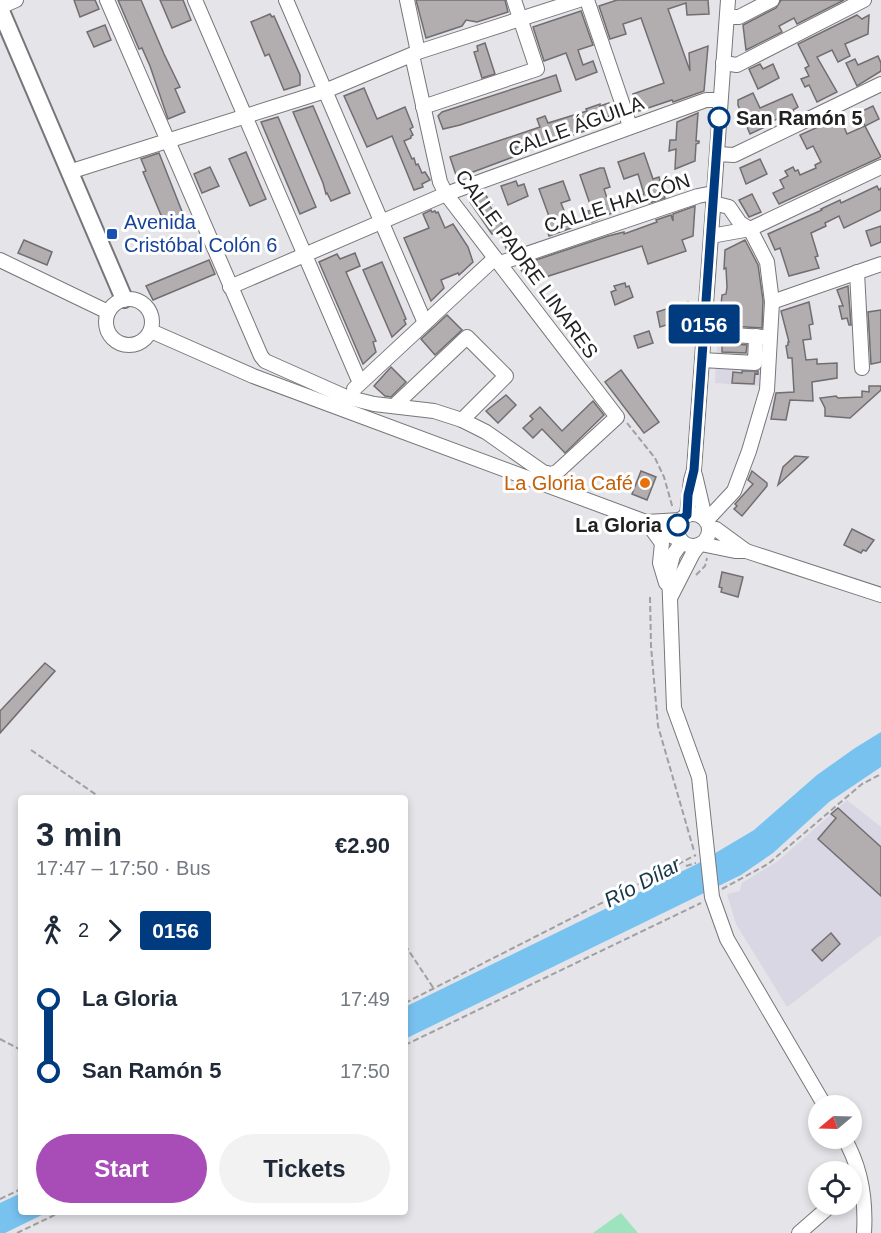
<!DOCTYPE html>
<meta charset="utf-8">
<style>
:root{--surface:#fff;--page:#f2f2f3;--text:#1f2937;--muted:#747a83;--accent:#a84cb7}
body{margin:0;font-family:Arial,sans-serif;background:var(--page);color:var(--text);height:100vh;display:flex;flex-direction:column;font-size:22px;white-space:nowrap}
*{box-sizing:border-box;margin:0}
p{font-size:20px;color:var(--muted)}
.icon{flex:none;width:33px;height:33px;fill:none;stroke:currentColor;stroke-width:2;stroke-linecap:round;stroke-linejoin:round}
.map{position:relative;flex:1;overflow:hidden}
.drawer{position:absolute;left:18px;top:795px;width:390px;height:420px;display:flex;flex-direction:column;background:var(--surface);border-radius:6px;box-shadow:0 3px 9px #0003}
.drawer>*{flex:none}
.badge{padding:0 12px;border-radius:4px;font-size:21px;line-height:39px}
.needle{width:39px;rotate:251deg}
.buttons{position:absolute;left:808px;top:1095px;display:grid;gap:12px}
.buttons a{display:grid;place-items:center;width:54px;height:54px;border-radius:50%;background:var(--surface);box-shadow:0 3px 9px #0003;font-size:30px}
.map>.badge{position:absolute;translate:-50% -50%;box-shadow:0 0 0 3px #fff}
.legs{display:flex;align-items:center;gap:9px;height:66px;padding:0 18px;font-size:20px}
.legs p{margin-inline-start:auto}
.summary{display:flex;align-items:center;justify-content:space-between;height:102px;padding:0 18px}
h1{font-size:33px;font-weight:600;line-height:45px}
.cta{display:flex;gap:12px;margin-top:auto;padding:12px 18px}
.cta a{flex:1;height:69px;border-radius:36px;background:var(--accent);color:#fff;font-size:24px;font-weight:600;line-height:69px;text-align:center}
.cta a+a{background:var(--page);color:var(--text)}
ul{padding:0 18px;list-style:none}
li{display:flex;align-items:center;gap:21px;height:72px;font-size:22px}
li i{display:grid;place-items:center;width:9px;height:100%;margin:0 8px;background:currentColor}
li i::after{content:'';width:15px;height:15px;margin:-8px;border:4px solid;border-radius:50%;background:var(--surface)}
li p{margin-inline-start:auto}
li:first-child i{background:linear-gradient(#0000 50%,currentColor 0)}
li:last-child i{background:linear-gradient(currentColor 50%,#0000 0)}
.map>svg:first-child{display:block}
</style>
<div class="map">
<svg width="881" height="1233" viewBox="0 0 881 1233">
<rect width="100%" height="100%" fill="#e4e4e9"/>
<g fill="#d8d7e3">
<path d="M719 313 764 315 760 386 715 383Z"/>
<path d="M847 800 881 827V935L787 1007 736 924 727 894 740 891 742 883 778 861Z"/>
</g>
<path fill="#9de3bd" d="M621 1213 638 1233H593Z"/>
<g fill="#78c2f0">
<path d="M881 732V767L829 802 773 853 741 875 405 1039V1007L697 864 754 830 817 775 855 748Z"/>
<path d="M21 1193V1212H48L5 1233H0V1203Z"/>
</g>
<g fill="#b2aeb0" stroke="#726d70" stroke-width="1.5">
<path d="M74 0H95L99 9 80 17Z"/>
<path d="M118 0H141L164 54 180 87 175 89 185 112 168 119 150 66 142 48 139 49Z"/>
<path d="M160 0H183L191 20 172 28Z"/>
<path d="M416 0H505L508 12 477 22 466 20 462 26 426 38Z"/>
<path d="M617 0H708L709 14 687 15 686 3 668 9 690 71 689 53 708 46 704 91 673 102 672 100 639 111 633 94 664 83 641 18 623 24 626 34 610 39 599 6Z"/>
<path d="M781 0H844L797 24 794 18 779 26 782 32 746 50 743 25 776 8Z"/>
<path d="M581 11 593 45 578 50 583 65 593 61 597 72 576 80 566 53 544 61 533 27Z"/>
<path d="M270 14 272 17 274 16 300 75V85L284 90 269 54 265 56 251 22Z"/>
<path d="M857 15 862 19 869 15 868 34 845 44 850 56 838 62 832 50 817 57 837 92 817 102 809 85 805 87 801 79 809 76 805 68 809 66 798 44Z"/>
<path d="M105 25 111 40 94 47 87 32Z"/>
<path d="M485 43 495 74 482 78 474 52 478 51 477 46Z"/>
<path d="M878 56 881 63V71L857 86 846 63 855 59 858 65Z"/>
<path d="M760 64 763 69 773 64 779 78 758 89 749 69Z"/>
<path d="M556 75 561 91 460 125 443 129 438 116 442 112Z"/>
<path d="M364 88 377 119 405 107 413 127 410 129 413 135 411 136V138L404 141 412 159 414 158 416 165 418 164 422 173 425 172 430 180 422 184 423 187 414 190 392 136 367 147 344 96Z"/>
<path d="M753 93 760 108 792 94 798 107 793 110 794 113 761 125 763 128 750 134 738 105V100Z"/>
<path d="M609 103 614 115 587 122 590 129 534 149 532 142 515 148 516 150 511 152 513 157 457 178 450 157 540 127 537 119 545 116 548 123 587 111 586 109 600 104V106Z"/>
<path d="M313 106 350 193 331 201 327 193 326 194 323 183 293 112Z"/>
<path d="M873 106 879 119 865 126 881 157 779 204 773 193 784 188 780 180 788 176 785 171 793 167 795 171 798 170 800 175 816 168 815 165 821 162 813 146 807 149 800 135 840 117 847 134 865 126 858 113Z"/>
<path d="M698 113 696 141H699V143L696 144 695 161 675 169 676 149 669 151 670 140H676L677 122Z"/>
<path d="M278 117 316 207 300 214 261 122Z"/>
<path d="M246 152 266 199 250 206 229 159Z"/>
<path d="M159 153 183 214H181L183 220 166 227 143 172 146 171 141 159Z"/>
<path d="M644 153 653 179 659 177 665 198 649 203 648 201 643 203 641 195 644 194 638 174 624 179 618 162Z"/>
<path d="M760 159 767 174 746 184 740 168Z"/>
<path d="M210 167 219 186 202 193 194 174Z"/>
<path d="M600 168H604L610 187 604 189 612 213 592 222 588 211 592 210 580 175Z"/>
<path d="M516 181 518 186 524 184 528 196 508 205 501 186Z"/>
<path d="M563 181 570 200 561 203 571 228 549 236 544 221 550 219 539 189Z"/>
<path d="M877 186 879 190 881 188V210L844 228 839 216 825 223 826 226 811 233 818 256 815 257 819 268 789 276 780 248 775 250 768 234 822 210 821 209 840 200 841 203Z"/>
<path d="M484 193 492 204 489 205 518 247 507 251 500 231 492 234 470 202Z"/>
<path d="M752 194 761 212 749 217 739 200Z"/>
<path d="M695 206 693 236 682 240 686 251 648 264 642 246 530 282 521 270 528 268 527 263 608 236 624 232V234L657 222 656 220 671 215 673 221V214Z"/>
<path d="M431 210 432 212 435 211 436 213 438 212 445 228 453 224 468 247 473 262 459 275 458 273 441 280 444 288 431 301 404 238 429 228 423 214Z"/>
<path d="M881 226V242L871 246 866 231Z"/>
<path d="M24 240 52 252 47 265 18 253Z"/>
<path d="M745 240 758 265 763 300 762 328 731 326 732 315H720L722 295 726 294 727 287 726 268 724 269 725 250Z"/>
<path d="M355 253 360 266 346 272 376 341 373 342 376 352 363 364 319 262 337 254 340 259Z"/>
<path d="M209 260 215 274 153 300 146 286Z"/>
<path d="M382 262 406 319 404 320 406 324 392 337 363 270Z"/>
<path d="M625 283 626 287 629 286 633 297 615 305 611 292 616 290 614 286Z"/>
<path d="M848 286 851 325H849L847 318 842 319 839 306H843L837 290Z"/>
<path d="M688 302 687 318 660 327 657 312Z"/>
<path d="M809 302 813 324 809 325 811 339 803 340 806 360 817 359V364L837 363V378L812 382 813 401 790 400 786 420 771 419 776 393 794 392 792 358H788L786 346 788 345V342H789L781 311Z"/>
<path d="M881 310V362L871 364 868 312Z"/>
<path d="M447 315 462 330 435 355 421 339Z"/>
<path d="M649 331 653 343 638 348 634 336Z"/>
<path d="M722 343 747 345 746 353 722 352Z"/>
<path d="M391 367 406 382 391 397 385 396 374 386Z"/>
<path d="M621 370 659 422 644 433 605 382Z"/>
<path d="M742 371H758V374L755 373 754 384 732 383 733 372 742 373Z"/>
<path d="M869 386H881V390L850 418 825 416V408L820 398 836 396 838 398 862 397V391L869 392Z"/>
<path d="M506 395 516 405 498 423 486 411Z"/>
<path d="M593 401 604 415 565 453 542 429 533 438 523 428 533 419 530 416 540 407 562 431Z"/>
<path d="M795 456 808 457 778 485 783 467Z"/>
<path d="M641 471 656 477 647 500 632 494Z"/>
<path d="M752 471 767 483V486L742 516 734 509 737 506 735 504 753 484 748 480Z"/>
<path d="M852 529 874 540 866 551 863 550 861 553 844 545Z"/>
<path d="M722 572 743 577 738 597 721 592 722 588 719 587Z"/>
<path d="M45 663 55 671 0 733V711Z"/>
<path d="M838 808 881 847V896L818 839 836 818 831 814Z"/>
<path d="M831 933 840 944 822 961 812 950Z"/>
</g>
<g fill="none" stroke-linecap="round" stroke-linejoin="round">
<g stroke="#77777b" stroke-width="16">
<g id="minor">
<path d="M107 0 261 356 265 361 346 397 374 404 434 411 462 420 486 432 543 472 551 474 557 472 617 417 446 194 440 182 412 55"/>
<path d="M195 0 360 383"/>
<path d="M286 0 425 323"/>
<path d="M407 0 418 52"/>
<path d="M587 0 630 126"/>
<path d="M0 7 16 0"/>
<path d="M727 17H739L772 0"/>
<path d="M723 63 737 65 864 0"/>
<path d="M423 107 537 69 514 0"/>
<path d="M717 154 734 155 881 84"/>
<path d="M69 172 325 91 418 52 579 0"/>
<path d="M713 203 729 207 740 223 750 229"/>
<path d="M711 236 750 229 881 167"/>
<path d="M0 260 108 312"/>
<path d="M500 263 698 196 713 193"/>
<path d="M857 272 862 368"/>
<path d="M230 287 446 194 706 100H720"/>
<circle cx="129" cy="322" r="23"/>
<path d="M772 302 881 264"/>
<path d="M151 331 253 376 646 522 653 528 681 540"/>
<path d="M703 333 764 337"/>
<path d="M702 360 755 363 756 336"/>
<path d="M354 389 495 258"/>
<path d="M394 406 467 337 506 376 462 420"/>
<path d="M695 475 703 509 702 517"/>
<circle cx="693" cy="530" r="16"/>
<path d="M687 515 691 480 694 470 728 0"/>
<path d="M706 521 734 491 749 451 767 390 772 302 767 262 750 229"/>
<path d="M646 522 681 520"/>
<path d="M651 528 662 543 660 563 666 583"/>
<path d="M709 528 716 529 746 551"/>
<path d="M682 542 673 555 669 571 674 708 699 777 712 897 727 939 825 1106"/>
<path d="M701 544 735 551H746L881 595"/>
<path d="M671 596 693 553 699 545"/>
<path d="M844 1138C861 1167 866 1201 864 1233"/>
<path d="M799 1233 830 1206"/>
</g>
</g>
<g stroke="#77777b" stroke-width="20">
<path id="major" d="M0 9 124 299"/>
</g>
<g stroke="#a0a0a4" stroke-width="2" stroke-dasharray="6 3" stroke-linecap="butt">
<path d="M627 423 655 458 664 477 673 509"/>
<path d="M696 575 705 566 707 558"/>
<path d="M650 597 651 646 658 726 694 851"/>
<path d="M31 750 101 798"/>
<path d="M686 866 696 863"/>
<path d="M722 889 768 864 862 784 881 774"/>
<path d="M405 945 434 989"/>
<path d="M405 1003 696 855"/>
<path d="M0 1039 21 1050"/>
<path d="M405 1045 701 903"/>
<path d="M0 1199 21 1189"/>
<path d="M17 1233 61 1212"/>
</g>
<use href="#minor" stroke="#fff" stroke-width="14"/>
<use href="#major" stroke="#fff" stroke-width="16"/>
</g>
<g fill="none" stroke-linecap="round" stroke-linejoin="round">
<g stroke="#fff" stroke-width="14">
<path id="line-1" d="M678 525 681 520 687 515 688 495 694 470 719 118"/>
</g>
<use href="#line-1" stroke="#003b80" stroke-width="9"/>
</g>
<g fill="#fff" stroke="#003b80" stroke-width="3">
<circle cx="719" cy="118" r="10"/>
<circle cx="678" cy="525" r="10"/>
</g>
<rect fill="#1a4fb4" stroke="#fff" stroke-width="2" x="106" y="228" width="12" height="12" rx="3"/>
<circle fill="#e8710a" stroke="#fff" stroke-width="2" cx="645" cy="483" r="6"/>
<g text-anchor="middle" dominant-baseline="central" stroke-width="6" stroke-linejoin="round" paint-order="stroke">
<g font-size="20" font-weight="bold" fill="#212122" stroke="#fff" text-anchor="start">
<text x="736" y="118">San Ramón 5</text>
<text x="662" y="525" text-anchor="end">La Gloria</text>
</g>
<g font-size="20" fill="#212122" stroke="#fff">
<text transform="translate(576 126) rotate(-20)">CALLE ÁGUILA</text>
<text transform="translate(617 203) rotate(-18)">CALLE HALCÓN</text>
<text transform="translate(527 264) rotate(54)">CALLE PADRE LINARES</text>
</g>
<g font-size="20" fill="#164399" stroke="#fff" text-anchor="start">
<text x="124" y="222">Avenida<tspan x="124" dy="23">Cristóbal Colón 6</tspan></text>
</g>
<g font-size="20" fill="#c56008" stroke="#fff" text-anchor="end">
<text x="633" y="483">La Gloria Café</text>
</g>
<g font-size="21" font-style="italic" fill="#153649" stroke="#fff">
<text transform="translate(642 882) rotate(-28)">Río Dílar</text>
</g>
</g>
</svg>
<div class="buttons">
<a><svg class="needle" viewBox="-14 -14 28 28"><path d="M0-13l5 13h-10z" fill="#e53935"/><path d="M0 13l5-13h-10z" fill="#747a83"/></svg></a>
<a><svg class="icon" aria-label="locate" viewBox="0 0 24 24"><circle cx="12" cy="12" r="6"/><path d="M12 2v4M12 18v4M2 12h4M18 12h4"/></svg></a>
</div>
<b class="badge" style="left:704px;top:324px;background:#003b80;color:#fff">0156</b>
<section class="drawer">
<div class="summary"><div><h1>3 min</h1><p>17:47 – 17:50 · Bus</p></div><b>€2.90</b></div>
<div class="legs"><svg class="icon" aria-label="walk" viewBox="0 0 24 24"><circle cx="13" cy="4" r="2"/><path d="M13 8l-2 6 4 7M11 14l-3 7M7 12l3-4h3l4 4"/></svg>2<svg class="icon" aria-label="forward" viewBox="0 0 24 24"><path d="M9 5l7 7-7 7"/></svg><b class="badge" style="background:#003b80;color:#fff">0156</b></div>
<ul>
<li><i style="color:#003b80"></i><b>La Gloria</b><p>17:49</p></li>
<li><i style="color:#003b80"></i><b>San Ramón 5</b><p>17:50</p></li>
</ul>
<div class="cta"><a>Start</a><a>Tickets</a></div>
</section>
</div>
